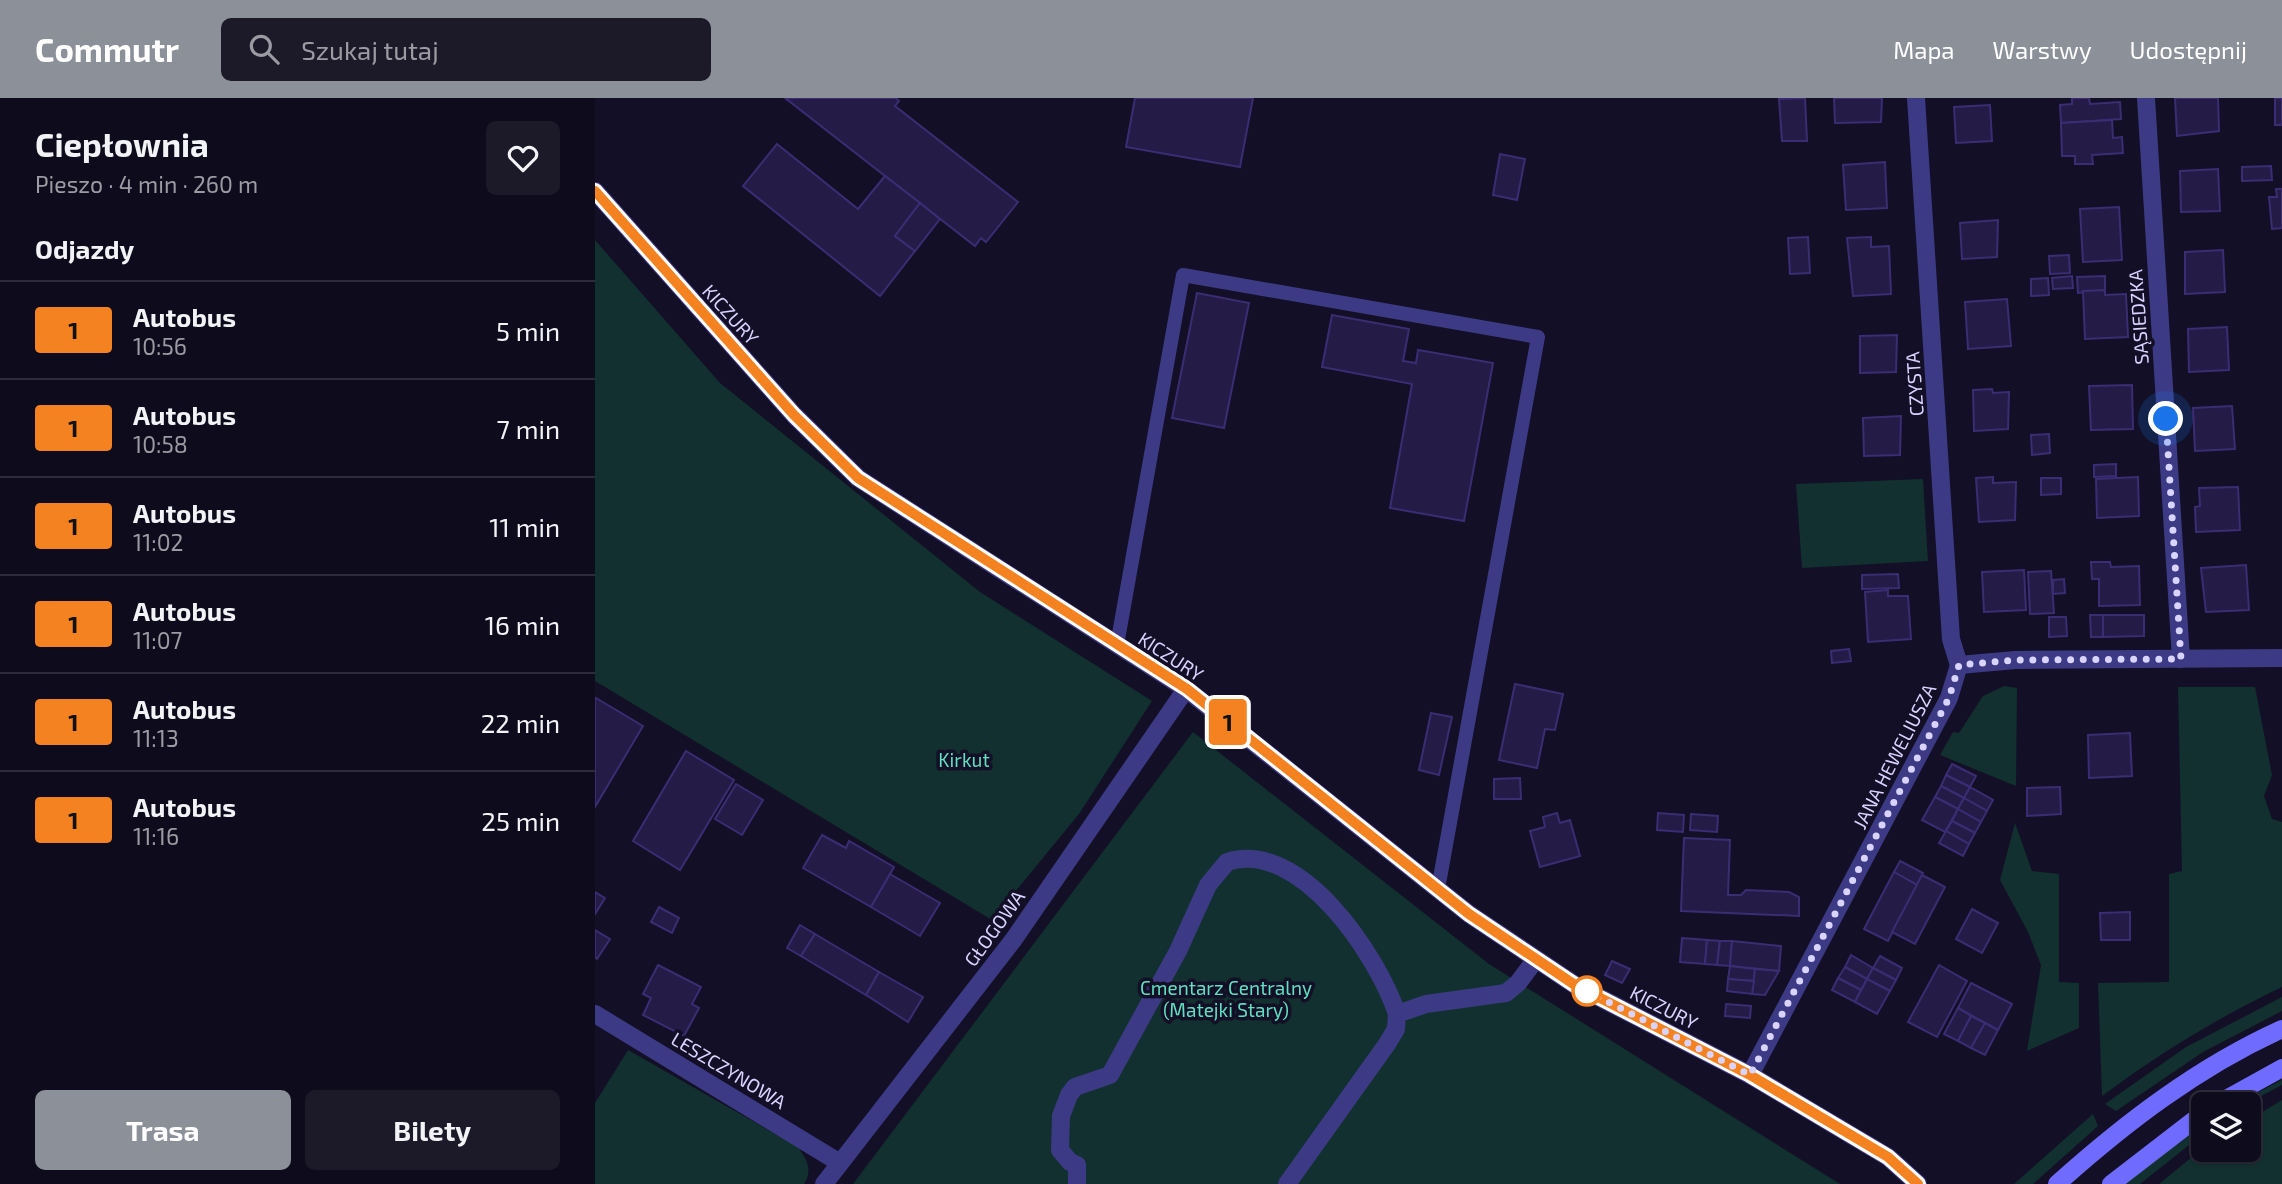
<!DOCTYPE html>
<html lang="pl">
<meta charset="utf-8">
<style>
:root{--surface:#0e0b1c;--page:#1c1929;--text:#f1f3f6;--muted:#9b9ba3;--line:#2e2b3b;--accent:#8c9099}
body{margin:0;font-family:"Exo 2",sans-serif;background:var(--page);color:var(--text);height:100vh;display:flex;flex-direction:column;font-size:26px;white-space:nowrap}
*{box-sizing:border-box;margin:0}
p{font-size:23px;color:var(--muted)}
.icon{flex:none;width:38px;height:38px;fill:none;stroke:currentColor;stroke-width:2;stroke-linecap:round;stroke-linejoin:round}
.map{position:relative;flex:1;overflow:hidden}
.panel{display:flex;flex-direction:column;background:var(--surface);width:595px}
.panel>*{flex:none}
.badge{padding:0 14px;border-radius:5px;font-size:24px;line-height:46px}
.fabs{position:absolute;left:1596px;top:994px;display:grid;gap:14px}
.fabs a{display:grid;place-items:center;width:70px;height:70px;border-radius:10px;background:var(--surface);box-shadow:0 2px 5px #0004,0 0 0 2px var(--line);font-size:35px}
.you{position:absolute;width:35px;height:35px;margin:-18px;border:5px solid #fff;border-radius:50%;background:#1a73e8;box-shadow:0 0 0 10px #1a73e833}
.map>.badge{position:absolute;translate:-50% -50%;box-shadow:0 0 0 4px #fff}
h2{padding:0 35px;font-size:26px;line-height:63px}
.round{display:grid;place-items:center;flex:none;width:74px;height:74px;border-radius:10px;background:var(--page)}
.overview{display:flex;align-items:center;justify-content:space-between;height:119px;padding:0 35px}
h1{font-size:33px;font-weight:700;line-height:52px}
.cta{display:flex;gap:14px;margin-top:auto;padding:14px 35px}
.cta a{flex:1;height:80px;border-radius:10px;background:var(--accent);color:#fff;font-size:28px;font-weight:700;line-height:80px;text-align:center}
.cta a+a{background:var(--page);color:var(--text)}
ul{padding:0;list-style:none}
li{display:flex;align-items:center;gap:21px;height:98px;padding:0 35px;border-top:2px solid var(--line)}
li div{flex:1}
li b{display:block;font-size:26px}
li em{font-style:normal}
li .badge{min-width:77px;font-weight:700;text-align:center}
header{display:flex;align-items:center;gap:42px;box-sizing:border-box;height:98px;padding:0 35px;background:var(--accent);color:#fff}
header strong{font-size:33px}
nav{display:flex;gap:38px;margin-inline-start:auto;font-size:24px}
.search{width:490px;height:63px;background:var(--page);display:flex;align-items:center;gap:18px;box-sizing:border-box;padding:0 24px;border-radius:10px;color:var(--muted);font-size:26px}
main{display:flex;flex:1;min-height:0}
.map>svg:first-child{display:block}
</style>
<header>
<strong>Commutr</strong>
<div class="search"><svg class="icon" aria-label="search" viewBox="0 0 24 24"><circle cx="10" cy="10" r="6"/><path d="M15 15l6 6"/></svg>Szukaj tutaj</div>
<nav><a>Mapa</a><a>Warstwy</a><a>Udostępnij</a></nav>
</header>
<main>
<section class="panel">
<div class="overview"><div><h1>Ciepłownia</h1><p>Pieszo · 4 min · 260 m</p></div><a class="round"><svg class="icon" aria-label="heart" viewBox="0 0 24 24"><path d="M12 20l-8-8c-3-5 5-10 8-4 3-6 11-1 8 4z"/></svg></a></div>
<h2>Odjazdy</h2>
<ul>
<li><span class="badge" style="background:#f58220;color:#111">1</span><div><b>Autobus</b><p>10:56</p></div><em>5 min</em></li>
<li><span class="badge" style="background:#f58220;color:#111">1</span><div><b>Autobus</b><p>10:58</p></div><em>7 min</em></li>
<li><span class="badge" style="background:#f58220;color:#111">1</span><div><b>Autobus</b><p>11:02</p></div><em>11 min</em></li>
<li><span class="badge" style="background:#f58220;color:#111">1</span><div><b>Autobus</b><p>11:07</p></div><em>16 min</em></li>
<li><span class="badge" style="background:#f58220;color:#111">1</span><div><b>Autobus</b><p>11:13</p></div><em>22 min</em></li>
<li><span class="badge" style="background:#f58220;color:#111">1</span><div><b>Autobus</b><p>11:16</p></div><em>25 min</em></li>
</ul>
<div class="cta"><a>Trasa</a><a>Bilety</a></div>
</section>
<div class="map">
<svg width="1687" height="1086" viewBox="0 0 1687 1086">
<rect width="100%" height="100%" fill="#130f26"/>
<g fill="#12302f">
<path d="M0 142 125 285 385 494 557 603 484 716 397 822 0 583Z"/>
<path d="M1328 381 1333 463 1207 470 1201 386Z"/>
<path d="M1409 588 1422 590 1421 688 1345 657 1358 634 1364 635 1388 598Z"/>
<path d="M1583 589H1660L1677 677 1669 698 1677 721 1687 724V889C1622 920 1565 955 1507 998L1503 885 1574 884V776L1587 773Z"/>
<path d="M598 634 894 866 1245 1086H258Z"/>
<path d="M1420 725 1437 773 1464 776V884L1484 885V930L1432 953 1446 867 1433 834 1405 782Z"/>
<path d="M1687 899V913L1608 954 1521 1013 1510 1006 1591 949Z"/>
<path d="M33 952 203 1049C212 1062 218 1072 209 1086H0V1005Z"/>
<path d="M1687 982V987L1651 1006H1640Z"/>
<path d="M1687 1002V1086H1564L1608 1050 1654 1052V1022Z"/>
<path d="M1498 1016 1503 1028 1438 1086H1419Z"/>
<path d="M1608 1027V1036L1545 1086H1529Z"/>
</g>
<g fill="#241b47" stroke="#3b2d73" stroke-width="2">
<path d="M190 0H301L304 3 300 8 423 104 391 144 386 140 380 148Z"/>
<path d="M540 0H658L645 69 531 49Z"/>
<path d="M1210 0 1212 43H1187L1184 1Z"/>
<path d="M1239 0H1287L1286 24 1240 25Z"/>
<path d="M1477 0H1494L1495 6 1525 4 1526 21 1466 25 1465 7 1477 6Z"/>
<path d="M1580 0H1623L1624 33 1582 38Z"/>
<rect x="1680" y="0" width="7" height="27"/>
<path d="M1395 7 1397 43 1361 45 1359 9Z"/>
<path d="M1517 22 1518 40 1527 39 1528 55 1497 57 1498 66H1480V58H1467L1466 25Z"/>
<path d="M182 46 263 111 290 78 325 105 300 138 320 153 285 198 148 88Z"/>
<path d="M905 56 930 61 922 102 898 97Z"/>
<path d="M1290 64 1292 110 1251 112 1248 67Z"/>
<path d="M1676 68 1677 82 1647 83V69Z"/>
<path d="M1623 71 1625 113 1586 114 1585 73Z"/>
<path d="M1681 91H1687V130L1677 131 1674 99H1682Z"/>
<path d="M325 105 345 121 320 153 300 138Z"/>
<path d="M1524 109 1527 162 1488 164 1485 111Z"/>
<path d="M1403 122 1402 159 1367 161 1365 125Z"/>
<path d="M1213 139 1215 175 1195 176 1193 140Z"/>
<path d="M1276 139V149L1294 148 1296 196 1258 198 1252 140Z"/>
<path d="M1628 152 1630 194 1590 196V154Z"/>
<path d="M1474 157 1475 175 1455 176 1454 158Z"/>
<path d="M1477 178 1478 190 1458 191 1457 180Z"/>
<path d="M1510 178V192L1483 195 1482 179Z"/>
<path d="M1453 180 1454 197 1436 198V181Z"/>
<path d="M1510 192V197L1531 196 1533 239 1490 241 1488 193Z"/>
<path d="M602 195 654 205 629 330 577 320Z"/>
<path d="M1412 201 1416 248 1373 251 1370 204Z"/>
<path d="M737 217 814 231 808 263 821 265 823 252 898 265 869 423 795 410 817 286 727 269Z"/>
<path d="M1632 229 1634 272 1594 274 1593 231Z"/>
<path d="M1302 237 1301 274 1265 275V238Z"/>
<path d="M1537 287 1538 331 1496 332 1494 288Z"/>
<path d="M1397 291 1398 295 1414 294 1413 331 1379 333 1378 292Z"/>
<path d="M1637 308 1640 351 1600 353 1598 310Z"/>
<path d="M1306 318 1305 357 1269 358 1268 320Z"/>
<path d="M1454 336 1455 355 1437 357 1436 337Z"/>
<path d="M1521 366V378L1499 379V367Z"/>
<path d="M1398 379V385L1421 384 1420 422 1384 424 1381 380Z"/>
<path d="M1543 379 1544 418 1502 420 1501 381Z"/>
<path d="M1446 380H1466V396L1446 397Z"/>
<path d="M1643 389 1645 432 1601 434 1600 409 1605 408 1604 390Z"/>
<path d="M1496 464H1515L1516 469 1544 468 1545 507 1504 508V481H1497Z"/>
<path d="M1651 467 1654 512 1611 514 1606 470Z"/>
<path d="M1429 472 1431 512 1389 514 1387 474Z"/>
<path d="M1456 473 1459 515 1435 516 1433 474Z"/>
<path d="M1303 476 1304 490 1267 491V477Z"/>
<path d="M1469 481 1470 495 1458 496V482Z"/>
<path d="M1293 492V498H1313L1316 541 1273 544 1270 494Z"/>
<path d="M1495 517H1508V539H1496Z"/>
<path d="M1508 517H1549V538L1508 539Z"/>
<path d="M1454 519H1471L1472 538 1454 539Z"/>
<path d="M1254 551 1256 563 1237 565 1236 553Z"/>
<path d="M920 586 968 596 960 632 950 631 942 670 904 662Z"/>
<path d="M1 600 48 628 0 709V602Z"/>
<path d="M836 615 857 619 844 677 824 672Z"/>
<path d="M1535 635 1537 678 1494 680 1493 637Z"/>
<path d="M91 653 139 682 85 772 38 743Z"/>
<path d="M1357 666 1381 678 1375 689 1351 677Z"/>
<path d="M1351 677 1375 689 1369 700 1346 688Z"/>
<path d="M925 680 926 701H899V681Z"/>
<path d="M141 686 168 702 147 737 120 721Z"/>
<path d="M1346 688 1369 700 1363 711 1340 699Z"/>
<path d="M1375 689 1398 702 1392 713 1369 700Z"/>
<path d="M1465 689 1466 716 1432 718V690Z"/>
<path d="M1340 699 1363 711 1350 734 1327 722Z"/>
<path d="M1369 700 1392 713 1386 724 1363 711Z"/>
<path d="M1363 711 1386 724 1380 735 1357 723Z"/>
<path d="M962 715 965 725 975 722 985 758 945 769 935 733 950 729 948 719Z"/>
<path d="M1063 715 1089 717 1088 734 1062 732Z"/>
<path d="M1096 716 1123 718 1122 734 1095 732Z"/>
<path d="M1357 723 1380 735 1374 746 1351 733Z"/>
<path d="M1351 733 1374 746 1368 758 1344 745Z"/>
<path d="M227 737 251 750 254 743 299 769 276 809 208 770Z"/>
<path d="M1089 740 1135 742 1133 797H1146L1151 792 1194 794 1204 799V818L1086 813Z"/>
<path d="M1305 763 1328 775 1322 787 1299 774Z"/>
<path d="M1299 774 1322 787 1293 843 1269 831Z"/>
<path d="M295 776 345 805 325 838 276 809Z"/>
<path d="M1327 777 1350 789 1320 846 1297 834Z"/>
<path d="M0 794 10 800 0 816Z"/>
<path d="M64 809 84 820 77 835 56 824Z"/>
<path d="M1377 811 1403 825 1387 855 1361 841Z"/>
<path d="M1535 814V842H1506L1505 815Z"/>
<path d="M205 827 220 836 206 858 192 850Z"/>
<path d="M0 832 15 841 2 861 0 859Z"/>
<path d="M220 836 284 874 271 897 206 858Z"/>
<path d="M1087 840 1112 842 1110 866 1085 864Z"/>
<path d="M1112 842 1125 843 1122 867 1110 866Z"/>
<path d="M1125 843H1137L1135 868 1122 867Z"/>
<path d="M1137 843 1186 848 1184 873 1135 868Z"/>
<path d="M1256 857 1278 870 1272 881 1250 869Z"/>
<path d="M1285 858 1307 870 1301 882 1278 870Z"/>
<path d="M1017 863 1035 871 1027 885 1010 877Z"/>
<path d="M63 867 106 889 97 906 104 910 89 938 48 917 56 900 48 896Z"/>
<path d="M1344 867 1372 883 1342 939 1313 924Z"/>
<path d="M1135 868 1160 871 1159 883 1133 881Z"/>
<path d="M1250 869 1272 881 1266 892 1243 880Z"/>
<path d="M1278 870 1301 882 1295 893 1272 881Z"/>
<path d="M1160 871 1184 873 1170 897 1157 896Z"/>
<path d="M284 874 328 899 313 924 271 897Z"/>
<path d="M1243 880 1266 892 1260 904 1237 892Z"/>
<path d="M1133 881 1159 883 1157 896 1132 893Z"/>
<path d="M1272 881 1295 893 1282 916 1260 904Z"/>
<path d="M1376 885 1417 906 1403 932 1363 910Z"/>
<path d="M1131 906 1156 908 1155 920 1130 918Z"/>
<path d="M1363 910 1376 918 1363 943 1349 936Z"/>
<path d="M1376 918 1390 925 1376 950 1363 943Z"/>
<path d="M1390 925 1403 932 1390 957 1376 950Z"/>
</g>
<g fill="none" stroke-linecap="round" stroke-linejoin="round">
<path stroke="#3d3a85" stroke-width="14" d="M522 547 588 177 943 239 843 791"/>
<g stroke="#3d3a85" stroke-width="18">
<path d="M1321 0 1356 541 1364 567"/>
<path d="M1551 0 1586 561"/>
<path d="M0 93 199 317 263 380 591 591 874 816 980 887 1155 977 1293 1059 1323 1086"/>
<path d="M1364 567 1420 562 1687 560"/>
<path d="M0 916 245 1065"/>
<path d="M1155 977 1354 600 1364 567"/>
<path d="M229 1086 419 841 591 591"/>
<path d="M482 1086V1067L475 1064 465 1052 466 1018 474 997 480 989 515 977 583 853 613 787 632 764C705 740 783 858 802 916"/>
<path d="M692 1086 792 946 801 931 802 916 831 906 911 895 923 885 941 861"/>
</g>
<g stroke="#6f6bff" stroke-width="18">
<path d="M1622 1006 1687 970"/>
<path d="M1462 1086C1530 1025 1603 969 1687 931"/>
<path d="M1516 1086 1608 1015"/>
</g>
</g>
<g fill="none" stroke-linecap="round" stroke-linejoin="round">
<g stroke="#fff" stroke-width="16">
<path id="line" d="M0 93 199 317 263 380 592 591 874 816 980 887 1155 977 1293 1059 1323 1086"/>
</g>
<use href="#line" stroke="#f58220" stroke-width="10"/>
<path stroke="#d9d4ff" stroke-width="7" stroke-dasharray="0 12.6" d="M992 893 1155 977 1354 600 1364 567 1420 562 1586 561 1571 321"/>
</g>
<circle fill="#fff" stroke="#f58220" stroke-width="3.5" cx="992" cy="893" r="14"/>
<g text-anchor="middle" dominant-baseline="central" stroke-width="7" stroke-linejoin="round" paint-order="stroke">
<g font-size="19" fill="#d9d4ff" stroke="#130f26">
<text transform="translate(136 216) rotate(48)">KICZURY</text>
<text transform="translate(1543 219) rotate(-94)">SĄSIEDZKA</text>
<text transform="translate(1319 286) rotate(-94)">CZYSTA</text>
<text transform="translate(576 558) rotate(33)">KICZURY</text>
<text transform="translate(1299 658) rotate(-63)">JANA HEWELIUSZA</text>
<text transform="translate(399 830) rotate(-54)">GŁOGOWA</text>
<text transform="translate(1069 909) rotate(27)">KICZURY</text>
<text transform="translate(134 972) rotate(31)">LESZCZYNOWA</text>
</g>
<g font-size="19" fill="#5fe0c0" stroke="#130f26">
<text x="369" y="661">Kirkut</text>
<text x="631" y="889">Cmentarz Centralny<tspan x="631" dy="22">(Matejki Stary)</tspan></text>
</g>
</g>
</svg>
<div class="fabs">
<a><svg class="icon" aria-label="layers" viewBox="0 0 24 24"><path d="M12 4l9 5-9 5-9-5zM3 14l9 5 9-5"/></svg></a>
</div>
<div class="you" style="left:1571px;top:321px"></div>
<b class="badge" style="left:633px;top:624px;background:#f58220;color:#111">1</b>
</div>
</main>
